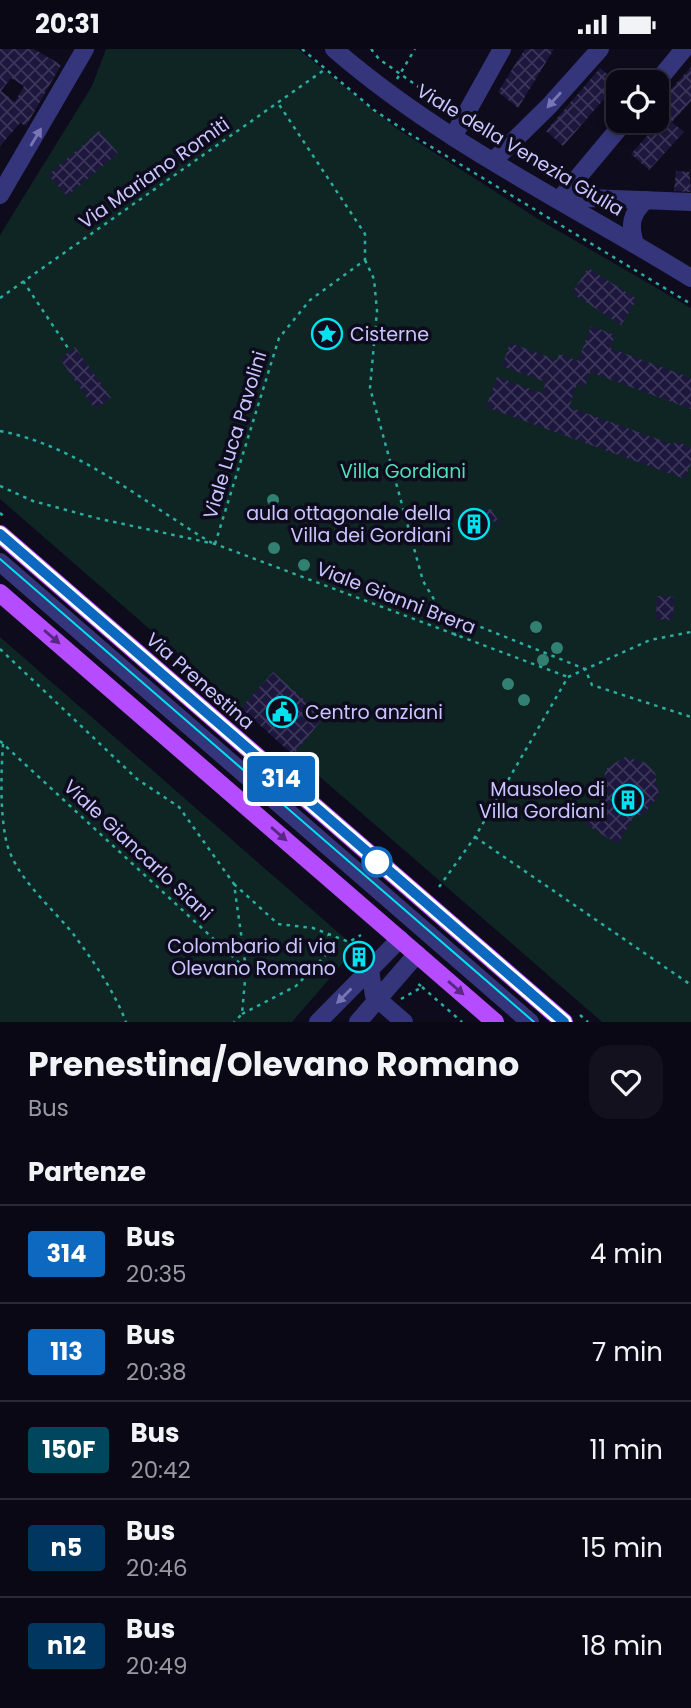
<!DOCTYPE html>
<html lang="it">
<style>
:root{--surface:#0a0815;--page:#13111e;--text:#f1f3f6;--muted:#999aa0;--line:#2a2934}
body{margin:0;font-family:Poppins,sans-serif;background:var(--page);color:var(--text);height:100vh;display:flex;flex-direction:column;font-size:26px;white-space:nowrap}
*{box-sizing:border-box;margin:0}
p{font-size:23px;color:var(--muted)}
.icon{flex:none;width:38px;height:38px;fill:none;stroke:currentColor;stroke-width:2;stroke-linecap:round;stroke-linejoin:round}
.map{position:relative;height:973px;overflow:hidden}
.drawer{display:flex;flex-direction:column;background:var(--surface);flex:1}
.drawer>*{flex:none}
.badge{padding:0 14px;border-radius:5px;font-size:24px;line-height:46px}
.controls{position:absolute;left:606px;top:21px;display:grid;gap:14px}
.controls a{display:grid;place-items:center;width:63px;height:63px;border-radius:14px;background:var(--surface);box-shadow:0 4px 10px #0003,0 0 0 2px var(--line);font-size:35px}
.map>.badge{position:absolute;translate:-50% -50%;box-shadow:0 0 0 4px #fff}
h2{padding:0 28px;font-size:26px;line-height:63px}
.round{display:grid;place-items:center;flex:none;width:74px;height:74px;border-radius:21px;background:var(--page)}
.summary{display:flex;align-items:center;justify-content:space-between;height:119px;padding:0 28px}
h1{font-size:33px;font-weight:700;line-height:52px}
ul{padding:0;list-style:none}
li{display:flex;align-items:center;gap:21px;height:98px;padding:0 28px;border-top:2px solid var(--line)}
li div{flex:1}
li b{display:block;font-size:26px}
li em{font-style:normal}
li .badge{min-width:77px;font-weight:700;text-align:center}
.status{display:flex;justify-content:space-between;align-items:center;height:49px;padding:0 35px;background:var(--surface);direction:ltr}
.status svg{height:19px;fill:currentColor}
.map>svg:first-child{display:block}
</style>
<div class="status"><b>20:31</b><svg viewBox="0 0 49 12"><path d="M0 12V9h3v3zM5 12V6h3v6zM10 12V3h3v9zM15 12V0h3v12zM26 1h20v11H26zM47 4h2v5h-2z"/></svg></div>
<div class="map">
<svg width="691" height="973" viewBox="0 0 691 973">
<defs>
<pattern id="building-cross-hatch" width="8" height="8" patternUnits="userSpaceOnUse" patternTransform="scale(1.75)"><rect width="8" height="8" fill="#1d163d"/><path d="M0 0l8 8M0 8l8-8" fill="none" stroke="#3c365a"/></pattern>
</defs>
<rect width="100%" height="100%" fill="#0d0b1c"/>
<g fill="#0e2524">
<path d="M106 0H298L396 79 538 170 691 259V973H602L0 450V186L92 37Z"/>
<path d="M0 588 356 899 292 973H0Z"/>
</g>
<g fill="url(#building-cross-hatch)" fill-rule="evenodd">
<path d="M0 0H34L61 16 26 77 20 74 0 97ZM11 29 24 37 15 53 1 42Z"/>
<path d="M525 0H554L518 59 498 43Z"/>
<path d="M691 18V52L672 73 684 83 649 121 631 105 662 70 656 65V57Z"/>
<path d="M600 19 618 34 563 97 546 82Z"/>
<path d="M99 82 118 104 67 147 48 126Z"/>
<path d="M689 118 691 143 674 142 676 122 689 123Z"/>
<path d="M588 219 637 250 621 276 572 244Z"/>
<path d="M591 277 615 286 610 299 691 329V360L590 323 585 338 577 335 569 358 674 396 675 392 691 398V414L685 430 486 358 497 328 542 344 546 333 502 317 510 294 557 311 559 305 578 312Z"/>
<path d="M75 298 111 349 95 360 60 310Z"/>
<path d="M491 460 501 476 491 471 485 472 478 478 476 489 465 472 481 462Z"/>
<path d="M657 547 674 548 673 571 656 570Z"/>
<path d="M273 623 324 668 293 706 241 659Z"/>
<path d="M625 708 646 714 655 724 659 746 644 765 634 767 618 795 585 775 603 745 601 736 607 719Z"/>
<path d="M359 895 369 903 359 919 349 912Z"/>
</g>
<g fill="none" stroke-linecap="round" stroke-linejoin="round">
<g stroke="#2aaea1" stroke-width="2.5" stroke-dasharray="3.5 5" stroke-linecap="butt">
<path d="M302 0 374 61 410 85 691 255"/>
<path d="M371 0 379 10 450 60"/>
<path d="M397 30 415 0"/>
<path d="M157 118 167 132"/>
<path d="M365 211 374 230 377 262 370 339 423 532 456 587"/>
<path d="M23 232 70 302"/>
<path d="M0 249 324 21"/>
<path d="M0 382C79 397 144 454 212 494"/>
<path d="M0 437 33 452 96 469 215 495 568 628"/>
<path d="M0 464 6 469"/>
<path d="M215 495 279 289 310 251 365 211V185L278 54"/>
<path d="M441 562 585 620 592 636 691 668"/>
<path d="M0 600 137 730 179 758 234 835 246 920"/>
<path d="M568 628 650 591 691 583"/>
<path d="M245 670 249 666"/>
<path d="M0 692 246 920 242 965 234 973"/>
<path d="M3 695C1 725 0 762 6 791 14 828 52 858 74 886 94 913 114 942 126 973"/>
<path d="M475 788 691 936"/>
<path d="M234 835 278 875 313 879 349 893 361 886"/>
<path d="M439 838 475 788 568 628"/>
<path d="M422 938 462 973"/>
<path d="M401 950 422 938 416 933"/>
<path d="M242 965 296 937 334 897 328 886"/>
<path d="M580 966 588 973"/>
</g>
<g stroke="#35357b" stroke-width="18">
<path d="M334 0C441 93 571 155 691 229"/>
<path d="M656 34 684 0"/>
<path d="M453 88 502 0"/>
<path d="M493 112 549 57 600 0"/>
<path d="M0 146 85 0"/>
<path d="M559 151 590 149 691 153"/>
<path d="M559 151 625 72"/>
<path d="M635 195C629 175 631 165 646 151"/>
<path d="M0 513 530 973"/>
<path d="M370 921 374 947 404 973"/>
<path d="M318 973 400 890"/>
<path d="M358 973 417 905"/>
</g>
<g stroke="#b54cff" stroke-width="18">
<path d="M0 485 564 973"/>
<path d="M0 544 495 973"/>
</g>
<path stroke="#00e2f0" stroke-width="2" d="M0 510 534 973"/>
</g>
<g fill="#328071">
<circle cx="273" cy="451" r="6"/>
<circle cx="274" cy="499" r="6"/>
<circle cx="304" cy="516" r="6"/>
<circle cx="371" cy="541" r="6"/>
<circle cx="398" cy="550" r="6"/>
<circle cx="536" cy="578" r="6"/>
<circle cx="557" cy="599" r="6"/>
<circle cx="543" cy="611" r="6"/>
<circle cx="508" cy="635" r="6"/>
<circle cx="524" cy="651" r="6"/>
</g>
<defs><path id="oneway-solid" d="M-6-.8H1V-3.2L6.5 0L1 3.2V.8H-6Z" transform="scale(1.75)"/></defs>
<g fill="#7876b6">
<use href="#oneway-solid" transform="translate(554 51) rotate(132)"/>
<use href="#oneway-solid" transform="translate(36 88) rotate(-59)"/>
<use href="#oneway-solid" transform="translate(344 947) rotate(135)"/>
</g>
<g fill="#592882">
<use href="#oneway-solid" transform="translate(52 588) rotate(41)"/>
<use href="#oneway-solid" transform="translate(279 785) rotate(41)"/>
<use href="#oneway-solid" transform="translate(456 939) rotate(41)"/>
</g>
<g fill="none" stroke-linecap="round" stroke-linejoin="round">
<g stroke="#fff" stroke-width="16">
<path id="line" d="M0 485 564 973"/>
</g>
<use href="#line" stroke="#0c69bf" stroke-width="10"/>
</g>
<defs>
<g id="sight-ring" transform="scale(1.575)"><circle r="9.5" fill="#0d0b1c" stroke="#00e2f0" stroke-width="1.5"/><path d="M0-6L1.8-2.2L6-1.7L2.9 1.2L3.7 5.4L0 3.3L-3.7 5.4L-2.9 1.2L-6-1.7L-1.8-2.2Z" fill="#00e2f0"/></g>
<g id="building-ring" transform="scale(1.575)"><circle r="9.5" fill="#0d0b1c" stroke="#00e2f0" stroke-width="1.5"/><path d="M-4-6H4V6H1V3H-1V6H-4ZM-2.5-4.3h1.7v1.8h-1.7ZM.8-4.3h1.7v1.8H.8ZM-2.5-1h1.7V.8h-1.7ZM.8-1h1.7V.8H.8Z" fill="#00e2f0"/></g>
<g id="civic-ring" transform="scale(1.575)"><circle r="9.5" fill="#0d0b1c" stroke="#00e2f0" stroke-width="1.5"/><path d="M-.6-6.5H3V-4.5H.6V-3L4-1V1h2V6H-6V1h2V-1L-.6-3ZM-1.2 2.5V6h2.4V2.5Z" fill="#00e2f0"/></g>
</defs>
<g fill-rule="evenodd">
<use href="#sight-ring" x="327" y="285"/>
<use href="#building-ring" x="474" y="475"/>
<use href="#civic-ring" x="282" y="663"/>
<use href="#building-ring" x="628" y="751"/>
<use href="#building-ring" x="359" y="908"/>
</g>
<circle fill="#fff" stroke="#0c69bf" stroke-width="3.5" cx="377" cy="813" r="14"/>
<g text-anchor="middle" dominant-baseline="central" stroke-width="7" stroke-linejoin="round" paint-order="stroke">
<g font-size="19" fill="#c9c5ff" stroke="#0d0b1c">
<text transform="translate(520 101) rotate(31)">Viale della Venezia Giulia</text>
<text transform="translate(154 124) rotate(-35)">Via Mariano Romiti</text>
<text transform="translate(235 386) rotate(-73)">Viale Luca Pavolini</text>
<text transform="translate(396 549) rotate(21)">Viale Gianni Brera</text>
<text transform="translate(200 632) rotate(41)">Via Prenestina</text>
<text transform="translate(138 801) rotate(43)">Viale Giancarlo Siani</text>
</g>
<g font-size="19" fill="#c9c5ff" stroke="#0d0b1c" text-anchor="end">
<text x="350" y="285" text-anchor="start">Cisterne</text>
<text x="451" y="464">aula ottagonale della<tspan x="451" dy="22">Villa dei Gordiani</tspan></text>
<text x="305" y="663" text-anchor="start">Centro anziani</text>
<text x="605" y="740">Mausoleo di<tspan x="605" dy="22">Villa Gordiani</tspan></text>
<text x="336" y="897">Colombario di via<tspan x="336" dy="22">Olevano Romano</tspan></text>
</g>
<g font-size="19" fill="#51dfb6" stroke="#0d0b1c">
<text x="403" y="422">Villa Gordiani</text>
</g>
</g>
</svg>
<div class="controls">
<a><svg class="icon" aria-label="locate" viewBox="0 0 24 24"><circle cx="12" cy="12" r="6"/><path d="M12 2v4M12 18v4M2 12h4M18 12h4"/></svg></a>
</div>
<b class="badge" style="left:281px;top:730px;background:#0c69bf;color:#fff">314</b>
</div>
<section class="drawer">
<div class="summary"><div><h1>Prenestina/Olevano Romano</h1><p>Bus</p></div><a class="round"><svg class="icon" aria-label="heart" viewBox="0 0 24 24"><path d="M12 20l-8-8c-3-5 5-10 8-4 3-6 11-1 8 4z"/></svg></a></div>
<h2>Partenze</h2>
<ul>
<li><span class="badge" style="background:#0c69bf;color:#fff">314</span><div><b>Bus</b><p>20:35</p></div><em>4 min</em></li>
<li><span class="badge" style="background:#0c69bf;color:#fff">113</span><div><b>Bus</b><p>20:38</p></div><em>7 min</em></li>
<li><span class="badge" style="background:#00475d;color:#fff">150F</span><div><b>Bus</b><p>20:42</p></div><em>11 min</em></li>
<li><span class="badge" style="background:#00365f;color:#fff">n5</span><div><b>Bus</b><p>20:46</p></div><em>15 min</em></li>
<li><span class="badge" style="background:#00365f;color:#fff">n12</span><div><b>Bus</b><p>20:49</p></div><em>18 min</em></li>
</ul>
</section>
